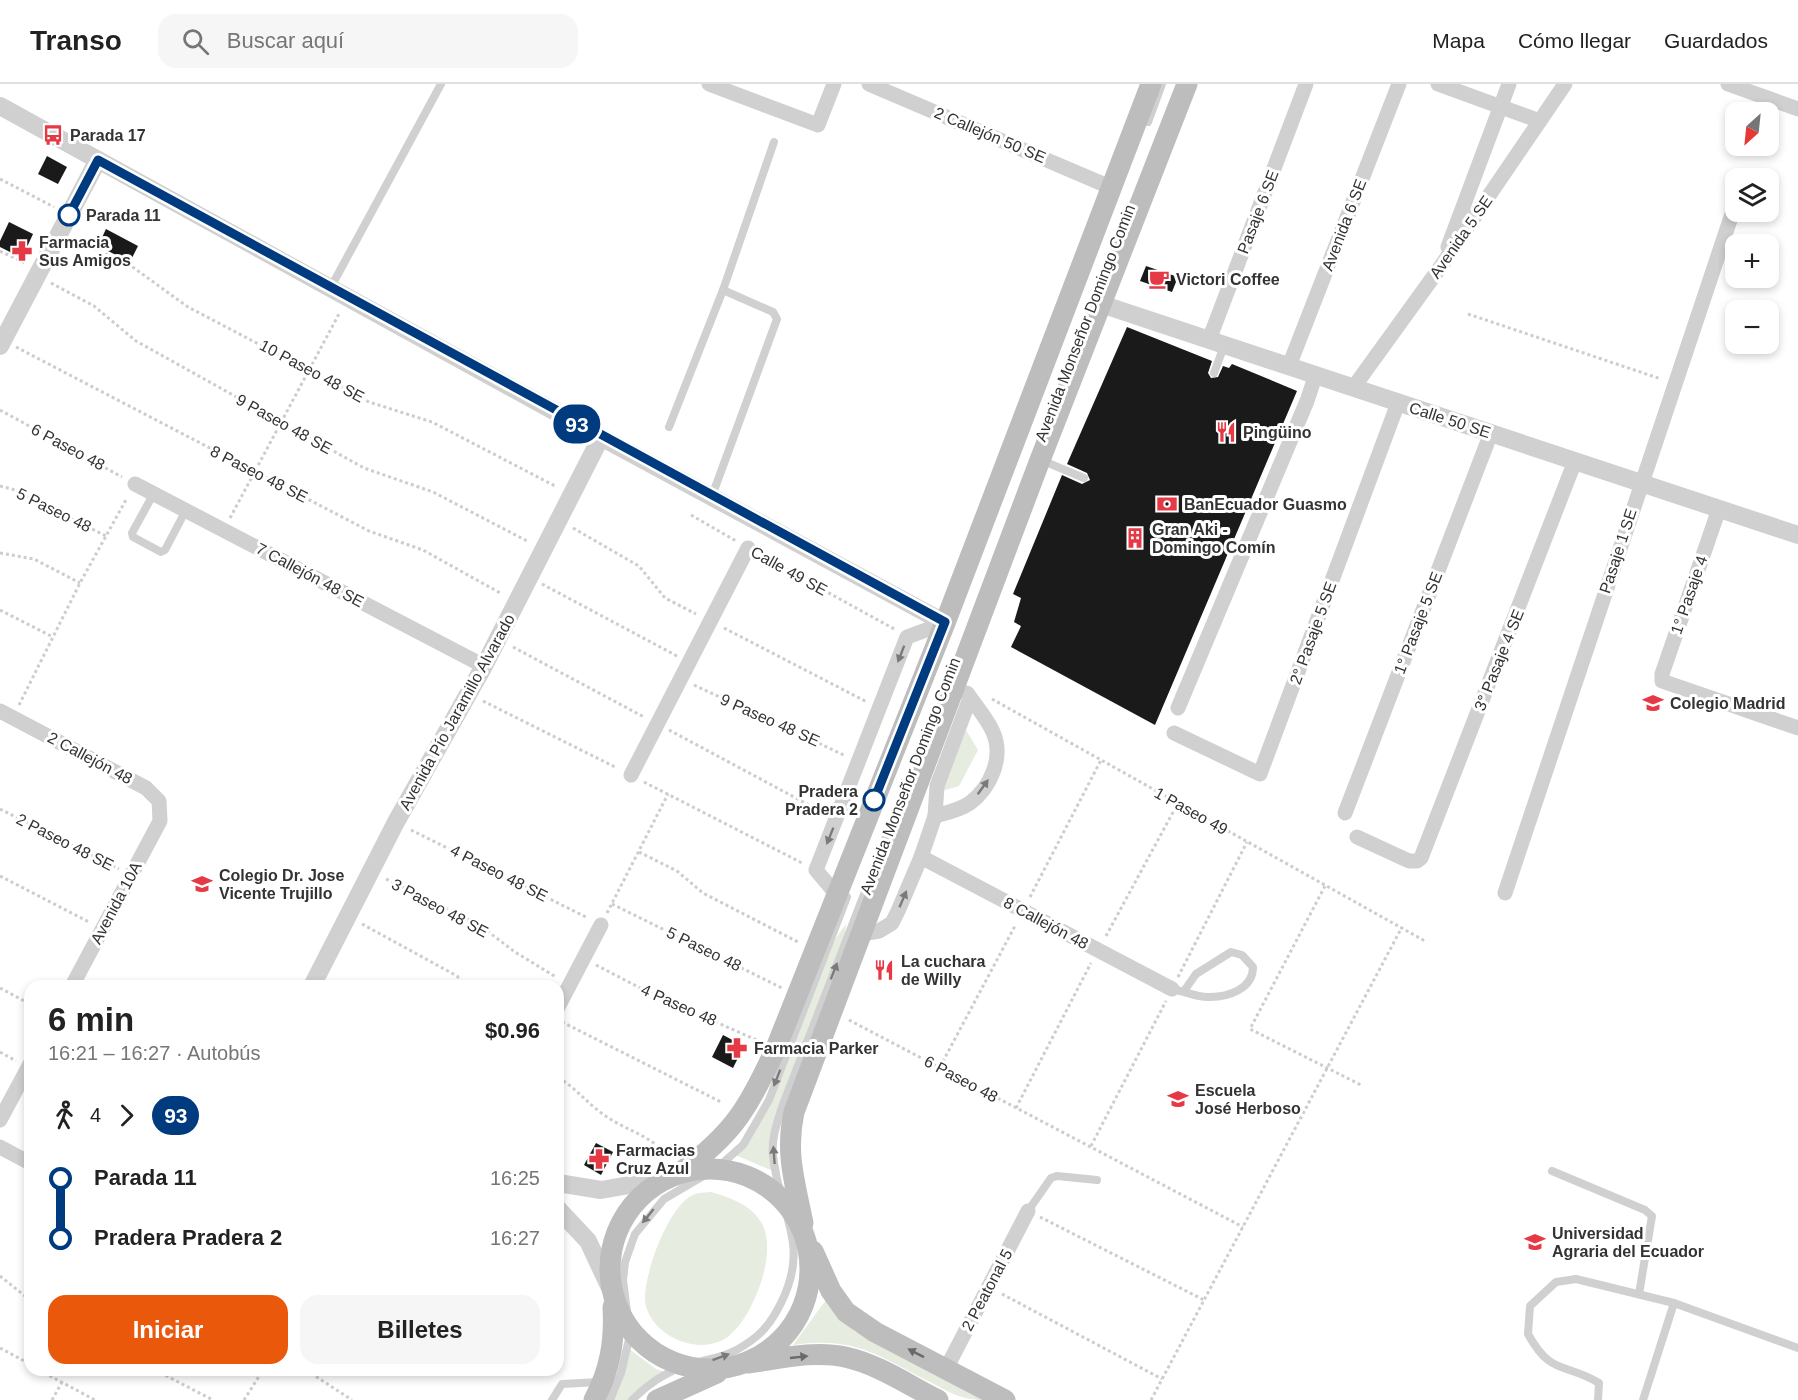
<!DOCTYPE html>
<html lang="es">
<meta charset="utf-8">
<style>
:root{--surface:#fff;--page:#f6f6f6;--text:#222;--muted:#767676;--line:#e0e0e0;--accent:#ea580c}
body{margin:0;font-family:Arial,sans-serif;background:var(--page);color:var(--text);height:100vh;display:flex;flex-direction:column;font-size:22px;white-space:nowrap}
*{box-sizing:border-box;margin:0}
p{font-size:20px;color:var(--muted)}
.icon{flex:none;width:33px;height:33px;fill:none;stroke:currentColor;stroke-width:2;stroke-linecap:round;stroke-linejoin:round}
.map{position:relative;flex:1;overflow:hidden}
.panel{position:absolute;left:24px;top:896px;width:540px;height:396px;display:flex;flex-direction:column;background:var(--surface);border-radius:18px;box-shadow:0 3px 9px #0003}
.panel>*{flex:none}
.badge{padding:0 12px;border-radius:20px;font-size:21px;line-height:39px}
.needle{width:39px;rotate:207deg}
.tools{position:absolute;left:1725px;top:18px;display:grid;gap:12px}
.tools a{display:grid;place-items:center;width:54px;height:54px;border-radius:12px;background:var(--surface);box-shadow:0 3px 9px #0003;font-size:30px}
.map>.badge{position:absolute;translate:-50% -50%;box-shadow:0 0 0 3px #fff}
.legs{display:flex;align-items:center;gap:9px;height:66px;padding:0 24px;font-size:20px}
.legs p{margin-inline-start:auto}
.head{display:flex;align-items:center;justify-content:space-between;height:102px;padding:0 24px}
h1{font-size:33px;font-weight:600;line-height:45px}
.button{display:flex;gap:12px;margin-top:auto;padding:12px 24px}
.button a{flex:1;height:69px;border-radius:18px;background:var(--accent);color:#fff;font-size:24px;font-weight:600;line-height:69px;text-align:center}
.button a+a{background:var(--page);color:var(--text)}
ul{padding:0 24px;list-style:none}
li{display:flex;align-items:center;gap:21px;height:60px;font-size:22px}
li i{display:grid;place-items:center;width:9px;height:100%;margin:0 8px;background:currentColor}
li i::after{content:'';width:15px;height:15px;margin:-8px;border:4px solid;border-radius:50%;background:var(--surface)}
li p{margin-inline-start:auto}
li:first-child i{background:linear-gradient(#0000 50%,currentColor 0)}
li:last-child i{background:linear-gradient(currentColor 50%,#0000 0)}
header{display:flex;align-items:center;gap:36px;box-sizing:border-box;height:84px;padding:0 30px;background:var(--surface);border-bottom:2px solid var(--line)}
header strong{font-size:28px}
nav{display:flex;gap:33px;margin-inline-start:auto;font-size:21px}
.search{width:420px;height:54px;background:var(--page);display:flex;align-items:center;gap:15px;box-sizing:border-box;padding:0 21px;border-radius:18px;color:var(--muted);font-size:22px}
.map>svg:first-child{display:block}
</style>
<header>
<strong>Transo</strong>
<div class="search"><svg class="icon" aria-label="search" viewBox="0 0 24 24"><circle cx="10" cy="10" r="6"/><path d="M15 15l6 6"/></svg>Buscar aquí</div>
<nav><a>Mapa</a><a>Cómo llegar</a><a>Guardados</a></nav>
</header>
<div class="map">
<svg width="1798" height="1316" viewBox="0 0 1798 1316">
<rect width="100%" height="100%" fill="#fff"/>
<g fill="#e6ecdf">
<path d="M966 646 978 666 959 702 942 707Z"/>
<path d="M846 840 844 859 778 1038 776 1064 780 1090 731 1069 747 1058 833 858Z"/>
<path d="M711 1108C729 1113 751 1121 761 1138 779 1166 754 1231 730 1251 713 1265 689 1263 670 1252 658 1245 646 1231 645 1216 644 1190 668 1122 693 1111 698 1108 706 1109 711 1108Z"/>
<path d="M826 1216 854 1247 983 1316C960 1316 948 1307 928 1297 876 1270 853 1252 793 1261Z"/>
<path d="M629 1265 656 1285 674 1291 647 1304 634 1316H613L623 1294Z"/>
</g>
<g fill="#1a1a1a">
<path d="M47 72 67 83 58 100 38 90Z"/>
<path d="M9 138 33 150 22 174 0 163V157Z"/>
<path d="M106 145 138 162 130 178 98 162Z"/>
<path d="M1146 182 1178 193 1172 208 1140 197Z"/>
<path d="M1127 243 1212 277 1208 289 1211 294 1218 293 1223 282 1229 284 1232 280 1297 307 1155 641 1011 563 1021 542 1014 538 1021 514 1013 510 1062 391 1082 400 1090 396 1087 389 1067 380Z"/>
<path d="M723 951 744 962 733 984 712 973Z"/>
<path d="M596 1059 613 1068 601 1091 584 1081Z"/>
</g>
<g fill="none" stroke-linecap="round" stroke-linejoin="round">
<g stroke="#cdcdcd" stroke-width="3" stroke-dasharray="3 3" stroke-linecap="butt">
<path d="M0 95 54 123"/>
<path d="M73 154 134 184 188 223 369 318 432 338 557 403"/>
<path d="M0 167 25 179"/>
<path d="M51 199 94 222 136 257 364 384 433 408 529 458"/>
<path d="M1468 230 1661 295"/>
<path d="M16 263 369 447 423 466 502 510"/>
<path d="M0 326 122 393"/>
<path d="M0 402 12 405 106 452"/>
<path d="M691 431 736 457"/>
<path d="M230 434 340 228"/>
<path d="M573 444 639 482 665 514 696 530"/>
<path d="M0 469 34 475 80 499"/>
<path d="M760 471 896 546"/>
<path d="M542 500 677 572"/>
<path d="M0 526 53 553"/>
<path d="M724 544 867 618"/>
<path d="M513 563 644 633"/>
<path d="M694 601 846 672"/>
<path d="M992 615 1425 857"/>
<path d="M483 617 617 684"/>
<path d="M19 621 80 499 127 414"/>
<path d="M669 646 822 728"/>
<path d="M644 698 804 780"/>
<path d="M0 725 119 785"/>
<path d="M411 746 588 834"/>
<path d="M639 768 677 787 703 809 798 858"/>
<path d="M0 792 89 838"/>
<path d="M386 795 478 840 515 868 556 893"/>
<path d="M1325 802 1250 945 1361 1001"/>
<path d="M1030 813 1101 676"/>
<path d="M612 820 782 904"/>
<path d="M607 829 668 710"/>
<path d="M362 840 457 892 465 902"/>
<path d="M1106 852 1178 719"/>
<path d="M596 881 648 908 761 958"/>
<path d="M1178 893 1247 758"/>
<path d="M0 904 30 920"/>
<path d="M849 936 1243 1143"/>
<path d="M562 938 721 1018"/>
<path d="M0 968 16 977"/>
<path d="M940 983 1016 840"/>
<path d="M558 994C574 1002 584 1016 599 1027 623 1047 648 1048 670 1074"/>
<path d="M1016 1024 1091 879"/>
<path d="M1091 1062 1166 917"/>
<path d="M1040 1133 1204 1216"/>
<path d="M0 1192 30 1216"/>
<path d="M1002 1210 1162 1295"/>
<path d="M0 1264 30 1280"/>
<path d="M39 1286 95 1316"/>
<path d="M155 1286 213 1316"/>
<path d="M306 1286 352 1316"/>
<path d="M52 1316 62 1298"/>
<path d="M244 1316 263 1286"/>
<path d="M1151 1316 1402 843"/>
</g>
<g stroke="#d0d0d0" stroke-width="8">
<path d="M1148 38 1162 0"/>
<path d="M331 203 441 0"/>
<path d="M1214 289 1224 262"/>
<path d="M669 343 723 206 774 58"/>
<path d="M1041 376 1084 394"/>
<path d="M154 409 132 449 133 453 161 468 165 466 186 426"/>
<path d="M712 412 777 235 773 228 723 206"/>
<path d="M1172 905C1184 907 1198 914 1210 913 1228 913 1253 905 1253 883L1242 871 1231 868 1196 890 1184 907"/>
<path d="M1552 1087 1645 1126 1652 1132 1639 1210"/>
<path d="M1028 1127 1051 1094 1057 1092 1097 1096"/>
<path d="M552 1316 562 1300 599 1298"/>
<path d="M610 1316 621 1289 630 1251 623 1196 625 1178 635 1150 664 1115 717 1084 743 1061 769 1016 847 813"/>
<path d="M632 1316C645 1303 663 1290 681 1283 713 1272 728 1276 757 1252 767 1244 775 1231 781 1219 811 1159 779 1130 773 1072 771 1056 777 1039 782 1023L910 691"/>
<path d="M1598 1316 1599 1299C1564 1278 1551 1292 1528 1250L1530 1222 1556 1198 1576 1195 1674 1219 1798 1264"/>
<path d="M1643 1316 1674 1219"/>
</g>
<g stroke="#d0d0d0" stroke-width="15">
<path d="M709 0 818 41 834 0"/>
<path d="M869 0 1110 103"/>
<path d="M1438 0 1540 37"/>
<path d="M1728 0 1798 25"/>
<path d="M1448 163 1509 0"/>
<path d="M1209 256 1306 0"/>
<path d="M1289 282 1399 0"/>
<path d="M1353 304 1439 185 1565 0"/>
<path d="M135 400 484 582"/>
<path d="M1719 425 1662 590V597L1798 644"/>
<path d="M1178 624 1307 317 1316 290"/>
<path d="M0 627 146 704 159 717 160 737 72 902"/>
<path d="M1174 649 1260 690 1398 319"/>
<path d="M631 691 748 464"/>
<path d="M1345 729 1491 349"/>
<path d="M935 732C946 729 960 726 970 719 991 703 1004 673 993 648 987 634 975 621 967 609"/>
<path d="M1357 753 1409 777H1417L1421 774 1575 377"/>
<path d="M921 773 1172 905"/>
<path d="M1505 809 1733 127"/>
<path d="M837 811 816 786 907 553 945 539"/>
<path d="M862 850 879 847 892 839 898 827 921 773 935 732 937 702 970 614"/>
<path d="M558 923 601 841"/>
<path d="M0 1036 30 980"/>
<path d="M0 1063 30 1079"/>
<path d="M946 1285 1028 1127"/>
</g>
<g stroke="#d0d0d0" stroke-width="18">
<path d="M0 22 601 353 945 539"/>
<path d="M1101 220 1798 451"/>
<path d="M0 262 98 76"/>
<path d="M312 902 396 738 484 582 601 353"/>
<path d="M558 1099 601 1106 669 1094"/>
<path d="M558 1125 588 1157 610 1204"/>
</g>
<g stroke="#bdbdbd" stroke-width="21">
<circle cx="710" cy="1185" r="100"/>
<path d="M681 1088C734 1049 749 1023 776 964L945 539 1151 0"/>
<path d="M803 1139C795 1099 785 1069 794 1028L1040 376 1187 0"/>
<path d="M813 1167 831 1207 846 1228 875 1248 1005 1316"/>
<path d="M748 1279C778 1275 814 1266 845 1273 878 1280 908 1301 938 1316"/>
<path d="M594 1316C610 1286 615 1257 613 1223"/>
<path d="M657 1316 717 1289"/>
</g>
</g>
<defs><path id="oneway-solid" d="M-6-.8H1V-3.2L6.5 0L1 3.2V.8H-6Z" transform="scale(1.5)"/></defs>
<g fill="#7a7a7a">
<use href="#oneway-solid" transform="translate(901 570) rotate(111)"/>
<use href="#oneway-solid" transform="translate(983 703) rotate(-54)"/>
<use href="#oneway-solid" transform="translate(830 752) rotate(112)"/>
<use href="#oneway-solid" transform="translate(903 815) rotate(-67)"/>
<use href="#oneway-solid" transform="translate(834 887) rotate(-69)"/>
<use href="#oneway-solid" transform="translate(777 994) rotate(111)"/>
<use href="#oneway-solid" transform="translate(774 1071) rotate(-94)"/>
<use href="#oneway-solid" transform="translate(648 1132) rotate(129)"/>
<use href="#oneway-solid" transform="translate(721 1273) rotate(-20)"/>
</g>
<g fill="#6a6a6a">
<use href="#oneway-solid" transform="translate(916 1269) rotate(-153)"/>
<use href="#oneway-solid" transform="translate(799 1273) rotate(-6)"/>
</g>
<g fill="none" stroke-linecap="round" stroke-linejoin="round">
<g stroke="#fff" stroke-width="14">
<path id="line-1" d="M69 131 98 76 945 538 874 716"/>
</g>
<use href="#line-1" stroke="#003b80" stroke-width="9"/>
</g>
<defs>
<g id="bus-bare" transform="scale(1.62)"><path d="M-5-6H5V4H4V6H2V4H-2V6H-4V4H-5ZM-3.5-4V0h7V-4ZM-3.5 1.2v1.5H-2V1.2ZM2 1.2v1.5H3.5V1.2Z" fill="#e63946" stroke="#fff" stroke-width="2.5" paint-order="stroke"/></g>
<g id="pharmacy-bare" transform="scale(1.62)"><path d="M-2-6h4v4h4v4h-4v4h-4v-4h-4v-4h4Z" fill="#e63946" stroke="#fff" stroke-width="2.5" paint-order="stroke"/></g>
<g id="cafe-bare" transform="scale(1.62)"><path d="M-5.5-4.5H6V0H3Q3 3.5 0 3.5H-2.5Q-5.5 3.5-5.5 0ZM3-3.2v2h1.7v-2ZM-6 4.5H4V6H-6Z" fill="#e63946" stroke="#fff" stroke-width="2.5" paint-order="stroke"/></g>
<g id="restaurant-bare" transform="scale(1.62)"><path d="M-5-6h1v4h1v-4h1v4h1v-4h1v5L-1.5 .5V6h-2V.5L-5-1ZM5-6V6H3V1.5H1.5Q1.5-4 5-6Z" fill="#e63946" stroke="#fff" stroke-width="2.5" paint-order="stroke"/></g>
<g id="bank-bare" transform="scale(1.62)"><path d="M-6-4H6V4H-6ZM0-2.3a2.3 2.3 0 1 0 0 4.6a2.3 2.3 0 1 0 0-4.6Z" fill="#e63946" stroke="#fff" stroke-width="2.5" paint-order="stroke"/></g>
<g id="building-bare" transform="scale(1.62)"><path d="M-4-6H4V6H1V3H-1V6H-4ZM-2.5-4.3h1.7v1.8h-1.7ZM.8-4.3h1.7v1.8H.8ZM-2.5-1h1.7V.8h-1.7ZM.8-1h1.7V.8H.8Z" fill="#e63946" stroke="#fff" stroke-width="2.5" paint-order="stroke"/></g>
<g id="school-bare" transform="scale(1.62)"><path d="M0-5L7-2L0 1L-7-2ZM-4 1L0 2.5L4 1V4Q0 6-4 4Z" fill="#e63946" stroke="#fff" stroke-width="2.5" paint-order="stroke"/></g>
<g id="university-bare" transform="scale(1.62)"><path d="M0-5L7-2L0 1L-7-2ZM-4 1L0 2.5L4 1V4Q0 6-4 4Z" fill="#e63946" stroke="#fff" stroke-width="2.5" paint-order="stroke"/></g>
</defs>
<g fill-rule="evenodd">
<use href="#bus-bare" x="53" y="51"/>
<use href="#pharmacy-bare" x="22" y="167"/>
<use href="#cafe-bare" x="1159" y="195"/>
<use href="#restaurant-bare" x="1226" y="348"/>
<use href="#bank-bare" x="1167" y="420"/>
<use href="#building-bare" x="1135" y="454"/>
<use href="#school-bare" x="1653" y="619"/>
<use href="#school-bare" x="202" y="800"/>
<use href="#restaurant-bare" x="884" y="886"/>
<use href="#pharmacy-bare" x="737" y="964"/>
<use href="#school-bare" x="1178" y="1015"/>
<use href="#pharmacy-bare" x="599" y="1075"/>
<use href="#university-bare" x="1535" y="1158"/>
</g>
<g fill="#fff" stroke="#003b80" stroke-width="3">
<circle cx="69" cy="131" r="10"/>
<circle cx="874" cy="716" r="10"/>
</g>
<g text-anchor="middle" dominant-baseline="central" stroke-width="6" stroke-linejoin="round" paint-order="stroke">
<g font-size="16" font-weight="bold" fill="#333" stroke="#fff" text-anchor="start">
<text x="70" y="51">Parada 17</text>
<text x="39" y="158">Farmacia<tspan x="39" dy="18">Sus Amigos</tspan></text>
<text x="1176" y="195">Victori Coffee</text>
<text x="1243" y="348">Pingüino</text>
<text x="1184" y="420">BanEcuador Guasmo</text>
<text x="1152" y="445">Gran Aki -<tspan x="1152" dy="18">Domingo Comín</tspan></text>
<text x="1670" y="619">Colegio Madrid</text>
<text x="219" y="791">Colegio Dr. Jose<tspan x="219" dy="18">Vicente Trujillo</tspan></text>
<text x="901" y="877">La cuchara<tspan x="901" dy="18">de Willy</tspan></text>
<text x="754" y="964">Farmacia Parker</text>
<text x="1195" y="1006">Escuela<tspan x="1195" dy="18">José Herboso</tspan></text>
<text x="616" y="1066">Farmacias<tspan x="616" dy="18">Cruz Azul</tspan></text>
<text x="1552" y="1149">Universidad<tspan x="1552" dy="18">Agraria del Ecuador</tspan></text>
</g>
<g font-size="16" fill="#333" stroke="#fff">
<text transform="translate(990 51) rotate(23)">2 Callejón 50 SE</text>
<text transform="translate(1258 128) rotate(-69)">Pasaje 6 SE</text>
<text transform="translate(1344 141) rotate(-69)">Avenida 6 SE</text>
<text transform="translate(1461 153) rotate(-55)">Avenida 5 SE</text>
<text transform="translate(1085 239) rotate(-69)">Avenida Monseñor Domingo Comin</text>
<text transform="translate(312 287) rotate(28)">10 Paseo 48 SE</text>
<text transform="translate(1450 336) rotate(18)">Calle 50 SE</text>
<text transform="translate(284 340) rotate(29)">9 Paseo 48 SE</text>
<text transform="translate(68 363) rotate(28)">6 Paseo 48</text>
<text transform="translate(259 390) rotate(27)">8 Paseo 48 SE</text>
<text transform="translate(54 426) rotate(26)">5 Paseo 48</text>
<text transform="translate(1618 467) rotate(-72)">Pasaje 1 SE</text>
<text transform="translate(789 487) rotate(29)">Calle 49 SE</text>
<text transform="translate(310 491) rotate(28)">7 Callejón 48 SE</text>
<text transform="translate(1689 511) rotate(-71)">1° Pasaje 4</text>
<text transform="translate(1418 539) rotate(-69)">1° Pasaje 5 SE</text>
<text transform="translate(1313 549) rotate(-70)">2° Pasaje 5 SE</text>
<text transform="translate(1499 576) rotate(-68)">3° Pasaje 4 SE</text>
<text transform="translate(457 628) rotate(-61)">Avenida Pío Jaramillo Alvarado</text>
<text transform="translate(770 636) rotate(24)">9 Paseo 48 SE</text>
<text transform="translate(90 674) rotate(28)">2 Callejón 48</text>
<text transform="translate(910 692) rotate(-69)">Avenida Monseñor Domingo Comin</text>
<text transform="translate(1191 727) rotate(29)">1 Paseo 49</text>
<text transform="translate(65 758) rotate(27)">2 Paseo 48 SE</text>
<text transform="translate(499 789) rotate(27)">4 Paseo 48 SE</text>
<text transform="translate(116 819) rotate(-62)">Avenida 10A</text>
<text transform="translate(440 824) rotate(28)">3 Paseo 48 SE</text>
<text transform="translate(1046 839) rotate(28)">8 Callejón 48</text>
<text transform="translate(704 865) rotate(26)">5 Paseo 48</text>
<text transform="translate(679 921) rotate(24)">4 Paseo 48</text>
<text transform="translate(961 995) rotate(28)">6 Paseo 48</text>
<text transform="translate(987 1206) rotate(-62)">2 Peatonal 5</text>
</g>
<g font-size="16" font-weight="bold" fill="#333" stroke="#fff" text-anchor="start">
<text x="86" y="131">Parada 11</text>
<text x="858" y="707" text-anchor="end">Pradera<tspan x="858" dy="18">Pradera 2</tspan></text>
</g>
</g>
</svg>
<div class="tools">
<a><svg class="needle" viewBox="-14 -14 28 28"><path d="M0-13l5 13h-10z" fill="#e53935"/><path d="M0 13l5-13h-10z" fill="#767676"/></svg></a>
<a><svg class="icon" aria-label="layers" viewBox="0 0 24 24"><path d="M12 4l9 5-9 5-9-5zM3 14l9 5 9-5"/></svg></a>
<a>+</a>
<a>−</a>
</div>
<b class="badge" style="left:577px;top:340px;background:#003b80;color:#fff">93</b>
<section class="panel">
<div class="head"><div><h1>6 min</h1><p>16:21 – 16:27 · Autobús</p></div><b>$0.96</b></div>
<div class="legs"><svg class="icon" aria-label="walk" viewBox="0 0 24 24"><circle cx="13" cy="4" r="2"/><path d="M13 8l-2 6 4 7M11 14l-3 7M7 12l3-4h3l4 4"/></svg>4<svg class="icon" aria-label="forward" viewBox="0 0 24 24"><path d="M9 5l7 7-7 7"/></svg><b class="badge" style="background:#003b80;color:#fff">93</b></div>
<ul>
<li><i style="color:#003b80"></i><b>Parada 11</b><p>16:25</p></li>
<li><i style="color:#003b80"></i><b>Pradera Pradera 2</b><p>16:27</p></li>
</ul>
<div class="button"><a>Iniciar</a><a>Billetes</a></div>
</section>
</div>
